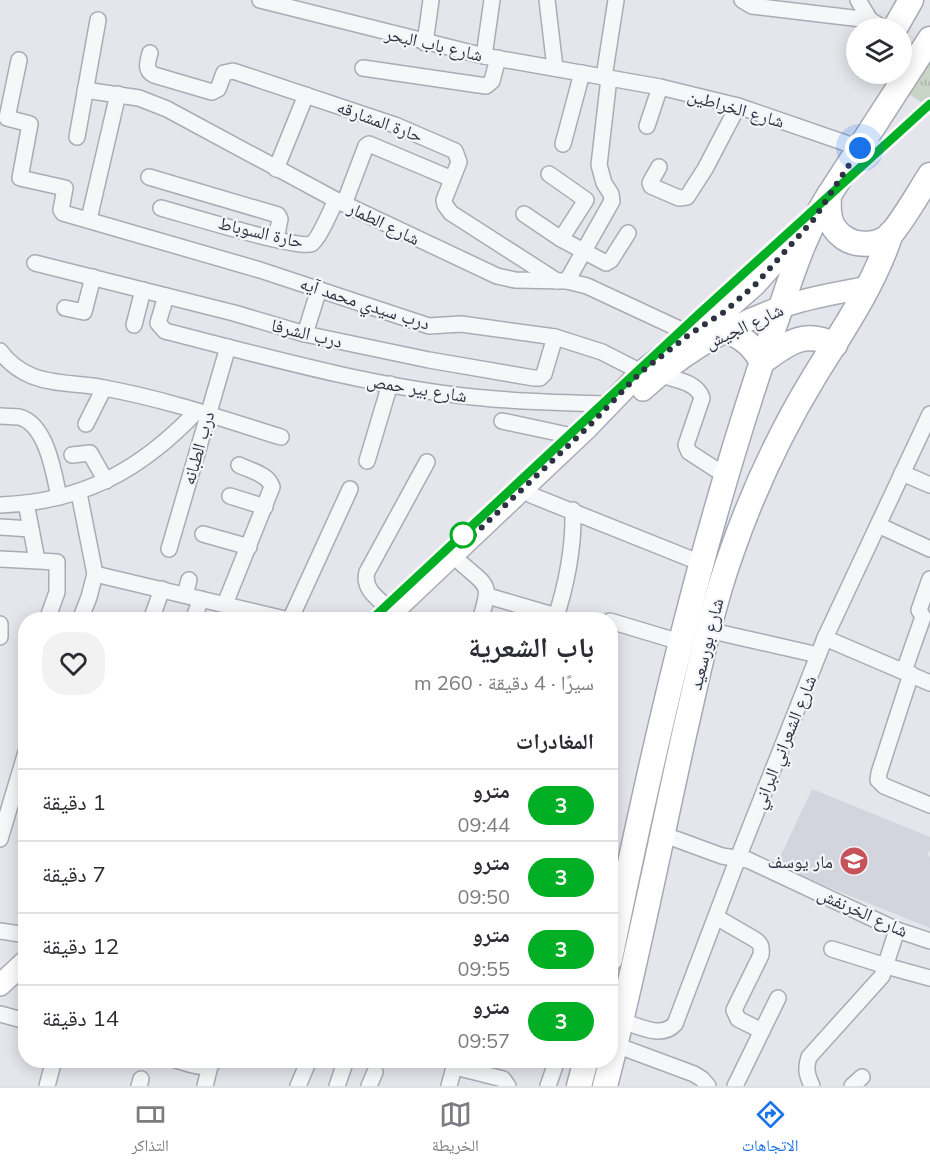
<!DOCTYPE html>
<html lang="ar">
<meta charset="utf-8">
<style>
:root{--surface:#fff;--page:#f2f2f3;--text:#2b2b33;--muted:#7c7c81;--line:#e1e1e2;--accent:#1a73e8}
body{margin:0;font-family:Mulish,"Noto Naskh Arabic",sans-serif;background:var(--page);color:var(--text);direction:rtl;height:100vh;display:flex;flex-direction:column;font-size:22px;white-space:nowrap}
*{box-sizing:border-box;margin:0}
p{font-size:20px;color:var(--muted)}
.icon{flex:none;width:33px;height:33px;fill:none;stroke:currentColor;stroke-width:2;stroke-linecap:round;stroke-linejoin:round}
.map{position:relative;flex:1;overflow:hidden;direction:ltr}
.side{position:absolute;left:18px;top:612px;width:600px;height:456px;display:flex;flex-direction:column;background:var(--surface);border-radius:24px;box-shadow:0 3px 15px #0003;direction:rtl}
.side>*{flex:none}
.badge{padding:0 12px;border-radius:20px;font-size:21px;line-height:39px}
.buttons{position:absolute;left:846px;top:18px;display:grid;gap:12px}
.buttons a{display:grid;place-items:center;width:66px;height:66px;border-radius:50%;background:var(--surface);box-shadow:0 3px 15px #0003;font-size:30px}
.you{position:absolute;width:30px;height:30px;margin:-15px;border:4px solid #fff;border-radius:50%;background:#1a73e8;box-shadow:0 0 0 9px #1a73e833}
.map>.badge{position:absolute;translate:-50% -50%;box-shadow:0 0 0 3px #fff}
h2{padding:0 24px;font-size:22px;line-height:54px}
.round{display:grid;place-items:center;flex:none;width:63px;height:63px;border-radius:24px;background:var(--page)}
.headline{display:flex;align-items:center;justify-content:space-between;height:102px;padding:0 24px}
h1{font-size:28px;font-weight:700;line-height:45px}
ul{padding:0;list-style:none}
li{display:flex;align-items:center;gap:18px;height:72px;padding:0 24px;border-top:2px solid var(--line)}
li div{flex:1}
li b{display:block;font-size:22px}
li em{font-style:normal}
li .badge{min-width:66px;font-weight:700;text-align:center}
.menu{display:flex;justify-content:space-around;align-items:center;height:84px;border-top:2px solid var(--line);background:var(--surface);font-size:16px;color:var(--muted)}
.menu a{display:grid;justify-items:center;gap:3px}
.menu .current{color:var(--accent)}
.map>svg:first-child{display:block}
</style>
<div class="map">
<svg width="930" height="1086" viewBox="0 0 930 1086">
<defs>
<pattern id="grass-tufts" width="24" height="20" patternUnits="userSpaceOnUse" patternTransform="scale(1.5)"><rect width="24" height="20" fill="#c8d4c6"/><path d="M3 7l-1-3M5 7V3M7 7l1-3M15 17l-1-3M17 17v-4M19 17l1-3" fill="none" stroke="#acb6ab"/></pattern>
</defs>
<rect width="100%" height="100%" fill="#e4e6eb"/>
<path fill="#d2d5dd" d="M812 789 930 837V850L927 854 930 857V928L776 866Z"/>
<path fill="url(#grass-tufts)" d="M930 61V108L909 94Z"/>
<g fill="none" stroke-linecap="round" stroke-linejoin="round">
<g stroke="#a9acb5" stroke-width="18">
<g id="street">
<path d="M260 0 484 56 660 87 738 106 860 148"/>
<path d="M547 0 555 68"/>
<path d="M742 0 752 6 870 20"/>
<path d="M858 0 870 20 883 28"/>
<path d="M425 43 431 0"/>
<path d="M150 53C148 61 144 70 154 75L212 92 218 89 224 73 233 71 395 125 455 151 459 162 444 200 445 205 451 213 557 281"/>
<path d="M484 56 492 0"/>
<path d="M19 60 7 118 30 124 20 178 65 188 61 210 63 213 260 270 429 326 461 324 555 337 602 352 641 372"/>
<path d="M363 68 486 86 492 81 498 58"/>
<path d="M604 77 616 0"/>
<path d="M85 90 139 98 167 109 336 200 497 276 515 280 567 281 587 286 690 334"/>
<path d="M647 126 660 87"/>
<path d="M77 137 98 20"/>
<path d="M563 144 582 73"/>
<path d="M659 167 650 183 651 186 679 198 687 197 705 169 738 106"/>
<path d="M276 169 306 95"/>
<path d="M549 174 586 200 561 239"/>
<path d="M149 177 278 215 280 219 276 239"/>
<path d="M344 204 366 146 369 144 452 179"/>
<path d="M161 208C183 214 296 249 311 244 318 241 332 208 336 200"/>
<path d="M524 214 561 239 606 263 611 260 628 233"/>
<path d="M89 219 118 94"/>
<path d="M35 263 234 313 305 334 429 360 534 378H540L544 374 555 337"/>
<path d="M567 281 612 201 611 194 604 183 599 165 609 78"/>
<path d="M166 296 158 323 165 331C267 357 369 386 473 397 519 402 564 403 610 404"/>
<path d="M65 308 84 312 93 277"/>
<path d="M134 325 143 290"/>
<path d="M305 334 319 289"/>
<path d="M0 351C8 362 20 371 32 376 55 385 80 383 104 388 165 399 223 419 281 437"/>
<path d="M661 375C676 380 697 382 702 398L686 445 689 452 726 476"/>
<path d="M0 416C6 417 13 416 19 417 47 424 54 474 59 497"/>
<path d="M502 421 577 437"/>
<path d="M86 424 104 388"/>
<path d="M72 455 90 453 106 481"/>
<path d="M367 461 390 384"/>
<path d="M902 473 930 485"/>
<path d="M79 493 95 574 89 597 80 620"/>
<path d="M531 495 701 563"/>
<path d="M230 496 265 507"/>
<path d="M26 503 37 560"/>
<path d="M0 505C83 502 141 470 197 411"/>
<path d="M878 525 930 549"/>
<path d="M0 527 31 529"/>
<path d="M203 534 249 547"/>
<path d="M169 549 228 347"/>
<path d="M0 559 57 562V592L47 620"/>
<path d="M461 563C488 587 492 583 480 620"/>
<path d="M95 574 289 620"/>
<path d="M185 595 189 580"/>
<path d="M488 596 556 616"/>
<path d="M225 604 272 487C268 474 251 471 239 465"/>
<path d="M393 612C380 600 362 590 367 572L427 462"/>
<path d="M151 620 162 589"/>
<path d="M193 620 201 599"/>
<path d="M290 620 350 489"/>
<path d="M555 620C567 583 574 549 573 510"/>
<path d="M610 621 680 642"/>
<path d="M0 624V637"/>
<path d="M708 630 818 655"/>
<path d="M825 638 930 683"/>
<path d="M904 671 923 617 919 610 930 579"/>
<path d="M911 674 879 773 878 780 884 786 930 805"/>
<path d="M662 834 722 856 748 860 897 930 930 941"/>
<path d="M0 839 26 752"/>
<path d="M716 917 754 939C761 943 762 947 761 955L734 1010 738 1019 762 1031"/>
<path d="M0 931 26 935"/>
<path d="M832 949 886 966 930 978"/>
<path d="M0 1014 26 1021"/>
<path d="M622 1021C639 1026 661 1039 675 1024L738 858 825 638 930 414"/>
<path d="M616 1045 694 1074 702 1079 708 1086"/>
<path d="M176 1060C190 1064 205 1072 216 1060"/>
<path d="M455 1067 503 1079 508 1086"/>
<path d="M47 1086 54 1060"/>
<path d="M139 1086 141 1079"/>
<path d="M205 1086 210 1066"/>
<path d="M298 1086 309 1060"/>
<path d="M337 1086 346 1060"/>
<path d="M369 1086 375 1072"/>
<path d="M449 1086 456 1060"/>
<path d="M548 1086 557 1060"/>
<path d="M735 1086 778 998"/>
<path d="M812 1086C807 1075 805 1069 809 1057L882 976 897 930"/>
<path d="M852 1086 862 1077"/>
</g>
</g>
<g stroke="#a9acb5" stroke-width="24">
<g id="secondary">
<path d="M643 390C683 353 730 325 782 307 809 297 839 293 868 287"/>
<path d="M384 620 588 427 641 372 690 334 724 312 755 285 807 227"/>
<path d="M0 985 26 961"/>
</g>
</g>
<g stroke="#a4a9b6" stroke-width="27">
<g id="primary">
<path d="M895 28 911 0"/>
<path d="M930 39 829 195C828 212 828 226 843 237 857 247 879 246 891 234 904 219 919 192 930 175"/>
<path d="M726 331C743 337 753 346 762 362 787 344 803 329 835 345"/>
<path d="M610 959C650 763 694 569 756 380 765 352 775 325 784 298 796 262 808 228 829 195"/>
<path d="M579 1086 586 1060"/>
<path d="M605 1086C635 970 658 852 684 735 698 675 710 613 731 554 752 493 780 433 814 377 842 331 874 286 891 233"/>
</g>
</g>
<use href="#street" stroke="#f6f7f9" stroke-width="15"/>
<use href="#secondary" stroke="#fff" stroke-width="21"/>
<use href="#primary" stroke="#fff" stroke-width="24"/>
</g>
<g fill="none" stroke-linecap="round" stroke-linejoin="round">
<g stroke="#fff" stroke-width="14">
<path id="line" d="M371 620 699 314 930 104"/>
</g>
<use href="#line" stroke="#00af23" stroke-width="9"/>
<path stroke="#2d3242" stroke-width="6" stroke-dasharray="0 10.8" d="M463 535 460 548 588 427 641 372 690 334 724 312 755 285 814 219 860 148"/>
</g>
<defs>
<g id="school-disc" transform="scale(1.5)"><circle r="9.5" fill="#c6535a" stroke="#f4f5f8"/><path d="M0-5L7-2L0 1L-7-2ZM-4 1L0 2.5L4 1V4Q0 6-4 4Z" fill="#fff"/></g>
</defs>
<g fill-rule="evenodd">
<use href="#school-disc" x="854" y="861"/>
</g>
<circle fill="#fff" stroke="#00af23" stroke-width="3" cx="463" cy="535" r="12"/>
<g text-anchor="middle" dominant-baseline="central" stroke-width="4.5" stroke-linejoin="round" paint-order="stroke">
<g font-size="18" fill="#2d3242" stroke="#f4f5f8">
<text transform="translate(434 44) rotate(13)">شارع باب البحر</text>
<text transform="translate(736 108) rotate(16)">شارع الخراطين</text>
<text transform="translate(380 121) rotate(20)">حارة المشارقه</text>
<text transform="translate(384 223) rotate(26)">شارع الطمار</text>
<text transform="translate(261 232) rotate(13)">حارة السوباط</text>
<text transform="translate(365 303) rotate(18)">درب سيدي محمد آيه</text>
<text transform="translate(744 326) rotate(-25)">شارع الجيش</text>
<text transform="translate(307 333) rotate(14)">درب الشرفا</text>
<text transform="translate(417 388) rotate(9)">شارع بير حمص</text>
<text transform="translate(198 448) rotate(-74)">درب الطبانه</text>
<text transform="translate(706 644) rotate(-76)">شارع بورسعيد</text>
<text transform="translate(784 742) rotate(-68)">شارع الشعراني البراني</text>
<text transform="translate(863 912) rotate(24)">شارع الخرنفش</text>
</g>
<g font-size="18" fill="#2d3242" stroke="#f4f5f8" text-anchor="end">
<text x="833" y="861">مار يوسف</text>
</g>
</g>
</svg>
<div class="buttons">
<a><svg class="icon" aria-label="layers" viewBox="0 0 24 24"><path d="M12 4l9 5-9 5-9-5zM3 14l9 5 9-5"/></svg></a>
</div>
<div class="you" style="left:860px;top:148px"></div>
<section class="side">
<div class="headline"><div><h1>باب الشعرية</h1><p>سيرًا · 4 دقيقة · 260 m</p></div><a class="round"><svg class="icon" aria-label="heart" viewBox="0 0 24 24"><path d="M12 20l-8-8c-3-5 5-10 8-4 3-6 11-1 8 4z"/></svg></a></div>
<h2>المغادرات</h2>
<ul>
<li><span class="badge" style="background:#00af23;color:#fff">3</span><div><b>مترو</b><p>09:44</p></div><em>1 دقيقة</em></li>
<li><span class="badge" style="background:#00af23;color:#fff">3</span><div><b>مترو</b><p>09:50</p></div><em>7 دقيقة</em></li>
<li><span class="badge" style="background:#00af23;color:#fff">3</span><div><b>مترو</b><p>09:55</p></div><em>12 دقيقة</em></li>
<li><span class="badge" style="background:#00af23;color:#fff">3</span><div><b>مترو</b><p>09:57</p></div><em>14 دقيقة</em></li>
</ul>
</section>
</div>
<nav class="menu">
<a class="current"><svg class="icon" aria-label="directions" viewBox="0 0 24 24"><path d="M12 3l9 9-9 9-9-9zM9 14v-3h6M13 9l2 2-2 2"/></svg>الاتجاهات</a>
<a><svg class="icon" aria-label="map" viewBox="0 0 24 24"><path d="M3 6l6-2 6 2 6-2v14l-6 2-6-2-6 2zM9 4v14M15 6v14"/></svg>الخريطة</a>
<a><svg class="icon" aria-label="tickets" viewBox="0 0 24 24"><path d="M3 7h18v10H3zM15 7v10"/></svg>التذاكر</a>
</nav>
